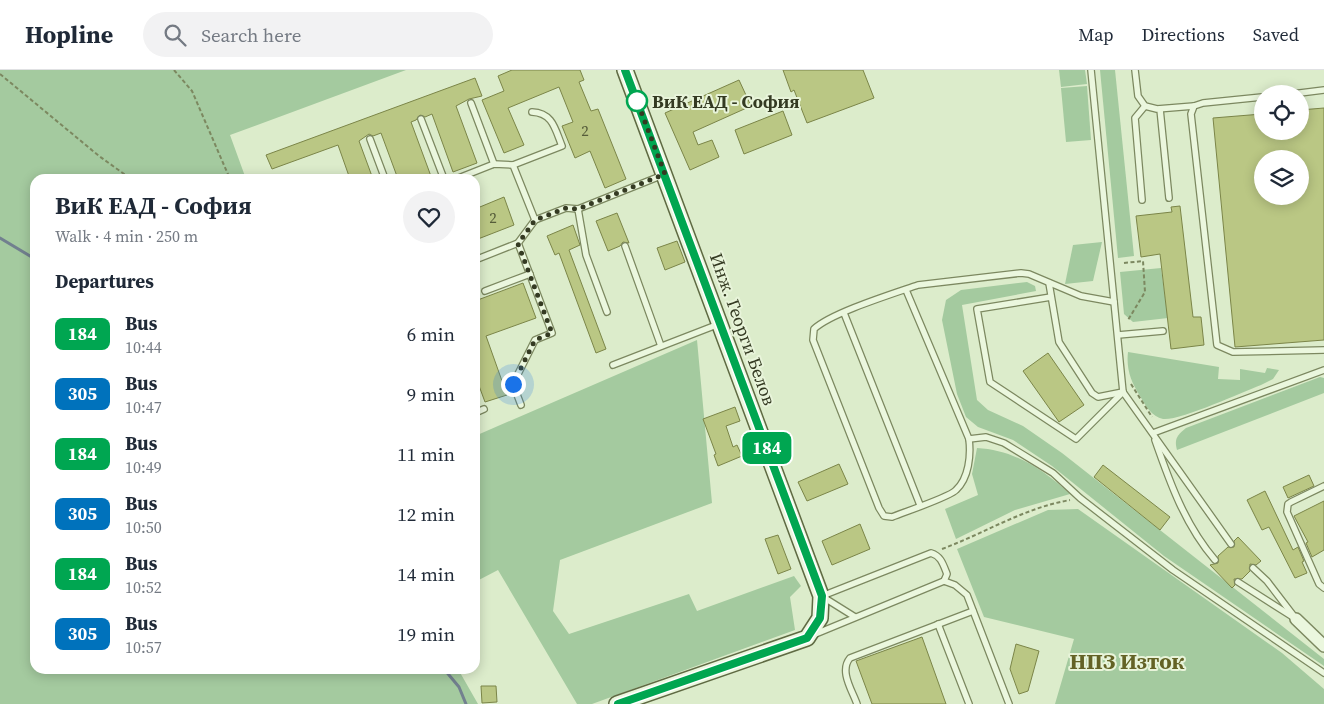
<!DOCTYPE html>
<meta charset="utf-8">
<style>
:root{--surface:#fff;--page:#f2f2f3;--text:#1f2937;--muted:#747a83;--line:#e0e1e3}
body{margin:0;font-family:"Source Serif 4",serif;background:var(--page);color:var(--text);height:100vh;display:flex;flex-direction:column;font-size:19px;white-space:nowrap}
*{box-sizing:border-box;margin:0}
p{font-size:16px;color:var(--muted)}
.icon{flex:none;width:28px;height:28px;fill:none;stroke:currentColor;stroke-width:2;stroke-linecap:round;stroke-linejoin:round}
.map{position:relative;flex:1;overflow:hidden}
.side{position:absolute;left:30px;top:104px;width:450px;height:500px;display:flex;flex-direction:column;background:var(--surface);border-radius:15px;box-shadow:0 2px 12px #0003}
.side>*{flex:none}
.badge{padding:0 10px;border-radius:8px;font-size:18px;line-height:32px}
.tools{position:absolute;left:1254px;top:15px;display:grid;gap:10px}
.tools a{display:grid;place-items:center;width:55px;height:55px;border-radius:50%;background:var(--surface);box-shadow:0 2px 12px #0003;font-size:25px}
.you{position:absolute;width:25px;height:25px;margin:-12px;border:4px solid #fff;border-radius:50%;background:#1a73e8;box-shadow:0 0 0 8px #1a73e833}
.map>.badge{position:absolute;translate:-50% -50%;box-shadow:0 0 0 2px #fff}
h2{padding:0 25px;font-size:19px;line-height:45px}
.round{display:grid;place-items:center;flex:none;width:52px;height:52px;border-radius:26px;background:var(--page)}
.headline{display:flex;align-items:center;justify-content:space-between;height:85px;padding:0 25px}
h1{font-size:24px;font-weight:700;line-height:38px}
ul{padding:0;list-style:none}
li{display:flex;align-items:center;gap:15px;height:60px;padding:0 25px}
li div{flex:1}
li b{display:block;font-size:19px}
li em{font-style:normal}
li .badge{min-width:55px;font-weight:700;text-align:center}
header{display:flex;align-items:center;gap:30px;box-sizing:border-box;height:70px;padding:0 25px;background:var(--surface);border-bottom:1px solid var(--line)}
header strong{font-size:24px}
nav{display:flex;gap:28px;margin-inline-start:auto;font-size:18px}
.search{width:350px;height:45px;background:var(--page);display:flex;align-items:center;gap:12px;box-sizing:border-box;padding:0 18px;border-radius:28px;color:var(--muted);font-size:19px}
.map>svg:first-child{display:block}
</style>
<header>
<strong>Hopline</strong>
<div class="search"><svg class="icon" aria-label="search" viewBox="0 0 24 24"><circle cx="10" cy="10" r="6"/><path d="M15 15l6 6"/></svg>Search here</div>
<nav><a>Map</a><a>Directions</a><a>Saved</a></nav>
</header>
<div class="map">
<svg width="1324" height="634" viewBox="0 0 1324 634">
<rect width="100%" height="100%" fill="#dceccb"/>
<g fill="#a4ca9f">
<path d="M0 0H406L230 65 246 109H35V599H458L478 634H0Z"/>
<path d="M1059 0H1085L1087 14 1061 17Z"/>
<path d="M1100 0H1115L1134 186 1118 188Z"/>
<path d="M1087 16 1091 70 1066 72 1061 18Z"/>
<path d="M1102 172 1093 211 1065 214 1073 175Z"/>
<path d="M1161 198 1168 248 1133 252 1124 244 1120 202Z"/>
<path d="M1027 212 1035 216 1036 221 962 235 977 330 988 340 1023 356 1062 383 1324 589V596L1164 486 1052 396 1013 370 978 357 966 347 957 324 942 250 946 230 961 220Z"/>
<path d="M697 270 712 433 560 490 553 541 569 564 689 524 697 541 794 506 801 516 790 527 795 560 592 634H577L498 500 475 512V366Z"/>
<path d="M1128 282 1219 297 1218 309 1240 310V299L1265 303 1267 298 1279 300 1273 309 1261 315C1242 322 1180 351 1163 349 1152 347 1145 335 1140 326 1131 312 1126 299 1128 282Z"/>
<path d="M1320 307 1324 308V323L1177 380C1174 369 1177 365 1186 358Z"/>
<path d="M977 378C1014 380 1043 399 1070 424L1015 440 956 469 945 439 978 425 972 404Z"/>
<path d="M1078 439 1282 583 1324 619V634H1055L1074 569 984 547 957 479 1048 440Z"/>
</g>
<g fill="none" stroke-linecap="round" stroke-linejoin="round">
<g stroke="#72808f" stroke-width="3">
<path d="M0 168 35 189"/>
<path d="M444 599 459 617 466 634"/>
</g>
</g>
<g fill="#bac784" stroke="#7b8548" fill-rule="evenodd">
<path d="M512 0H580L584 10 579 12 591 41 598 39 626 109 605 118 590 81 575 88 562 56 573 52 559 17 508 38 524 75 504 83 482 30 504 21 498 6Z"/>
<path d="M783 0H863L874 28 807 53 794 20 791 22Z"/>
<path d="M475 8 482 26 469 29 456 36 477 93 453 102 432 44 425 47 420 45 416 50 411 52 432 109H398L381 63 373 66 369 64 359 71 373 109H350L338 75 272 99 266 85Z"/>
<path d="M739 10 751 36 693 62 698 75 712 70 719 87 690 100 665 43Z"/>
<path d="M1324 38V270L1235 277 1213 48 1262 44V61H1300V40ZM1262 89H1300V126H1262Z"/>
<path d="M783 41 792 65 744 84 735 60Z"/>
<path d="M504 127 514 155 478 169 475 162V139Z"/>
<path d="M1180 136 1193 247H1201L1204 275 1171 279 1160 184 1141 187 1136 146 1172 142 1171 137Z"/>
<path d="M617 143 629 173 623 172 620 176 608 181 596 151Z"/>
<path d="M573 155 580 175 569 180 606 279 596 283 559 183 555 185 547 166Z"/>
<path d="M677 171 685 192 665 200 657 178Z"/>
<path d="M523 213 536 248 486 266 507 325 485 332 475 305V231Z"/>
<path d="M1048 283 1084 335 1059 352 1023 301Z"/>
<path d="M735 337 740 351 726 356 733 377 737 375 742 386 718 396 714 385 716 384 703 349Z"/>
<path d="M839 394 848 414 807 431 798 412Z"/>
<path d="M1103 395 1170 447 1160 460 1094 407Z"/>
<path d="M1309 405 1314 416 1288 428 1283 417Z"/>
<path d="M1265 421 1293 480 1298 477 1304 491 1302 492 1307 503 1295 508 1269 457 1262 460 1247 430Z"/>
<path d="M1324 431V480L1312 487 1306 473 1308 472 1294 446Z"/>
<path d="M860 454 870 479 832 495 822 471Z"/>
<path d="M778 465 791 499 778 504 765 469Z"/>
<path d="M1238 467 1261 491 1256 495 1250 494V501L1242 509H1234L1235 515 1232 518 1210 495 1218 493V486L1228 477H1234V471Z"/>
<path d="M922 567 946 634H872L856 591Z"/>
<path d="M1016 574 1039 581 1028 621 1019 624 1010 599Z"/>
<path d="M481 616H496L497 632 482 633Z"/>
</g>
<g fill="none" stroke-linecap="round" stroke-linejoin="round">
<g stroke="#7c8860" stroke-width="8">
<g id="lane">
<path d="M1091 0 1123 322 1231 474"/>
<path d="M1135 0 1138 26 1145 36 1157 39 1194 36"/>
<path d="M1292 24 1324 20"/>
<path d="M1262 27 1203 33 1194 36 1191 44 1217 275 1233 282 1324 280"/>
<path d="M471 33 494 94"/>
<path d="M1160 39 1169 128"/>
<path d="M421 49 444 109"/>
<path d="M370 69 385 109"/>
<path d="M513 95 562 76C555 59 553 43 532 42"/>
<path d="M456 109 494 94 513 95 535 150"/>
<path d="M1142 130 1135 48 1145 36"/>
<path d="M578 139 586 185 607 242"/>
<path d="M518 173 552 263 535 270 513 314 521 335"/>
<path d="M625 176 661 276"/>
<path d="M475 190 518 173 535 150 566 138 578 139 663 105"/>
<path d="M1049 213 1059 272 1092 323 1098 327 1123 322"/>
<path d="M906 220 969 369C971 385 969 408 956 420 950 427 904 442 892 447L884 446 879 438 813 270 814 259C831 243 892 224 918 215L1021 203 1029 204 1081 226 1114 232"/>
<path d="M485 221 530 204"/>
<path d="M1051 227 977 239 990 312 1076 369 1123 322"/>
<path d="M844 243 920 435"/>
<path d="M1118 265 1163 261"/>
<path d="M613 295 719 254"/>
<path d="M475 343 484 339"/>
<path d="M1153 363 1324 300"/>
<path d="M969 369 986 367 1004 373 1053 403 1080 428 1173 500 1324 603"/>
<path d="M1155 370C1170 413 1185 455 1215 490"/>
<path d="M1324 416 1291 432 1288 434 1287 442 1319 514 1324 518"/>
<path d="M1253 498 1267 511 1293 545"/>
<path d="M1238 512 1296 549"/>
<path d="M822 526 931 483C941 486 943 494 947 504L944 511"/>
<path d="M823 527 855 547"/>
<path d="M938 554 969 634"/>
<path d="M813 565 944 511 955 515 967 525 1009 634"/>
<path d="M857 634C852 620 839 601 850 588L973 541"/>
</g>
</g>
<g stroke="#7c8860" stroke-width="14">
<path id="street" d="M1296 549 1324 576"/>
</g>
<g stroke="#5f6a43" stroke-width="18">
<path id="secondary" d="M617 634 807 568 820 548 821 526 625 0"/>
</g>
<g stroke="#7c8860" stroke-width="2" stroke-dasharray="4 2.5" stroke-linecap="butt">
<path d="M174 0 192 21 230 109"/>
<path d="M0 4 99 86 131 109"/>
<path d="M1124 193 1143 191 1145 222 1128 250"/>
<path d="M1131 314 1152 347"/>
<path d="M942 479C985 463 1024 438 1070 430"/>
</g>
<use href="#lane" stroke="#ebf7de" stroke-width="5.5"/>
<use href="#street" stroke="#ebf7de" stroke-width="11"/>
<use href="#secondary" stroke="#ebf7de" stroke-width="15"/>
</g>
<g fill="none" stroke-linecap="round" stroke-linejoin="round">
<g stroke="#fff" stroke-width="11">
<path id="line" d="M618 634 807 568 820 548 822 526 625 0"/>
</g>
<use href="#line" stroke="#00a651" stroke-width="8"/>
<path stroke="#343a22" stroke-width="5" stroke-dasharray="0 9" d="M513 314 535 270 552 263 518 174 535 150 566 138 578 139 665 104 637 31"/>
</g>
<circle fill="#fff" stroke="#00a651" stroke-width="2.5" cx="637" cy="31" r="10"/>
<g text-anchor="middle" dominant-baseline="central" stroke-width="4" stroke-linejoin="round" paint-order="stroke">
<g font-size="15" fill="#565d3a">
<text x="585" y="60">2</text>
<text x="493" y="147">2</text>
</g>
<g font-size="18" font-weight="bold" fill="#343a22" stroke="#e8f4da" text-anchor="start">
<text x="652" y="31">ВиК ЕАД - София</text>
</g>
<g font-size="18" fill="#343a22" stroke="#e8f4da">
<text transform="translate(743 259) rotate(70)">Инж. Георги Белов</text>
</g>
<g font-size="22" font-weight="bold" fill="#636225" stroke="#e8f4da">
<text x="1127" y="591">НПЗ Изток</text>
</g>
</g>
</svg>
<div class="tools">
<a><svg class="icon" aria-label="locate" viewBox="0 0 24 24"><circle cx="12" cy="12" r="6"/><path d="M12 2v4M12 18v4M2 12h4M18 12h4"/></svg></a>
<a><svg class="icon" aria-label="layers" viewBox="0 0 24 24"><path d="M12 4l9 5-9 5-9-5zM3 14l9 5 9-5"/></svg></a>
</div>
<div class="you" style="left:513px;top:314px"></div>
<b class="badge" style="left:767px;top:378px;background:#00a651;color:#fff">184</b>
<section class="side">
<div class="headline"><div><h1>ВиК ЕАД - София</h1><p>Walk · 4 min · 250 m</p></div><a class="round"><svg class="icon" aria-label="heart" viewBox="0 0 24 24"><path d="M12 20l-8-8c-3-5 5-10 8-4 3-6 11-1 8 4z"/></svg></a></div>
<h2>Departures</h2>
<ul>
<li><span class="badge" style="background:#00a651;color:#fff">184</span><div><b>Bus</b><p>10:44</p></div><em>6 min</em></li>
<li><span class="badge" style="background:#0072bc;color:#fff">305</span><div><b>Bus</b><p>10:47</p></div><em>9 min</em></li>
<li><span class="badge" style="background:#00a651;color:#fff">184</span><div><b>Bus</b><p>10:49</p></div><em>11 min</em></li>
<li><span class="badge" style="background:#0072bc;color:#fff">305</span><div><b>Bus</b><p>10:50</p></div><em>12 min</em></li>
<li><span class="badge" style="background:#00a651;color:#fff">184</span><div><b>Bus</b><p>10:52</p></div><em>14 min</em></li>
<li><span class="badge" style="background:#0072bc;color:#fff">305</span><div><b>Bus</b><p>10:57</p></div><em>19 min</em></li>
</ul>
</section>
</div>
